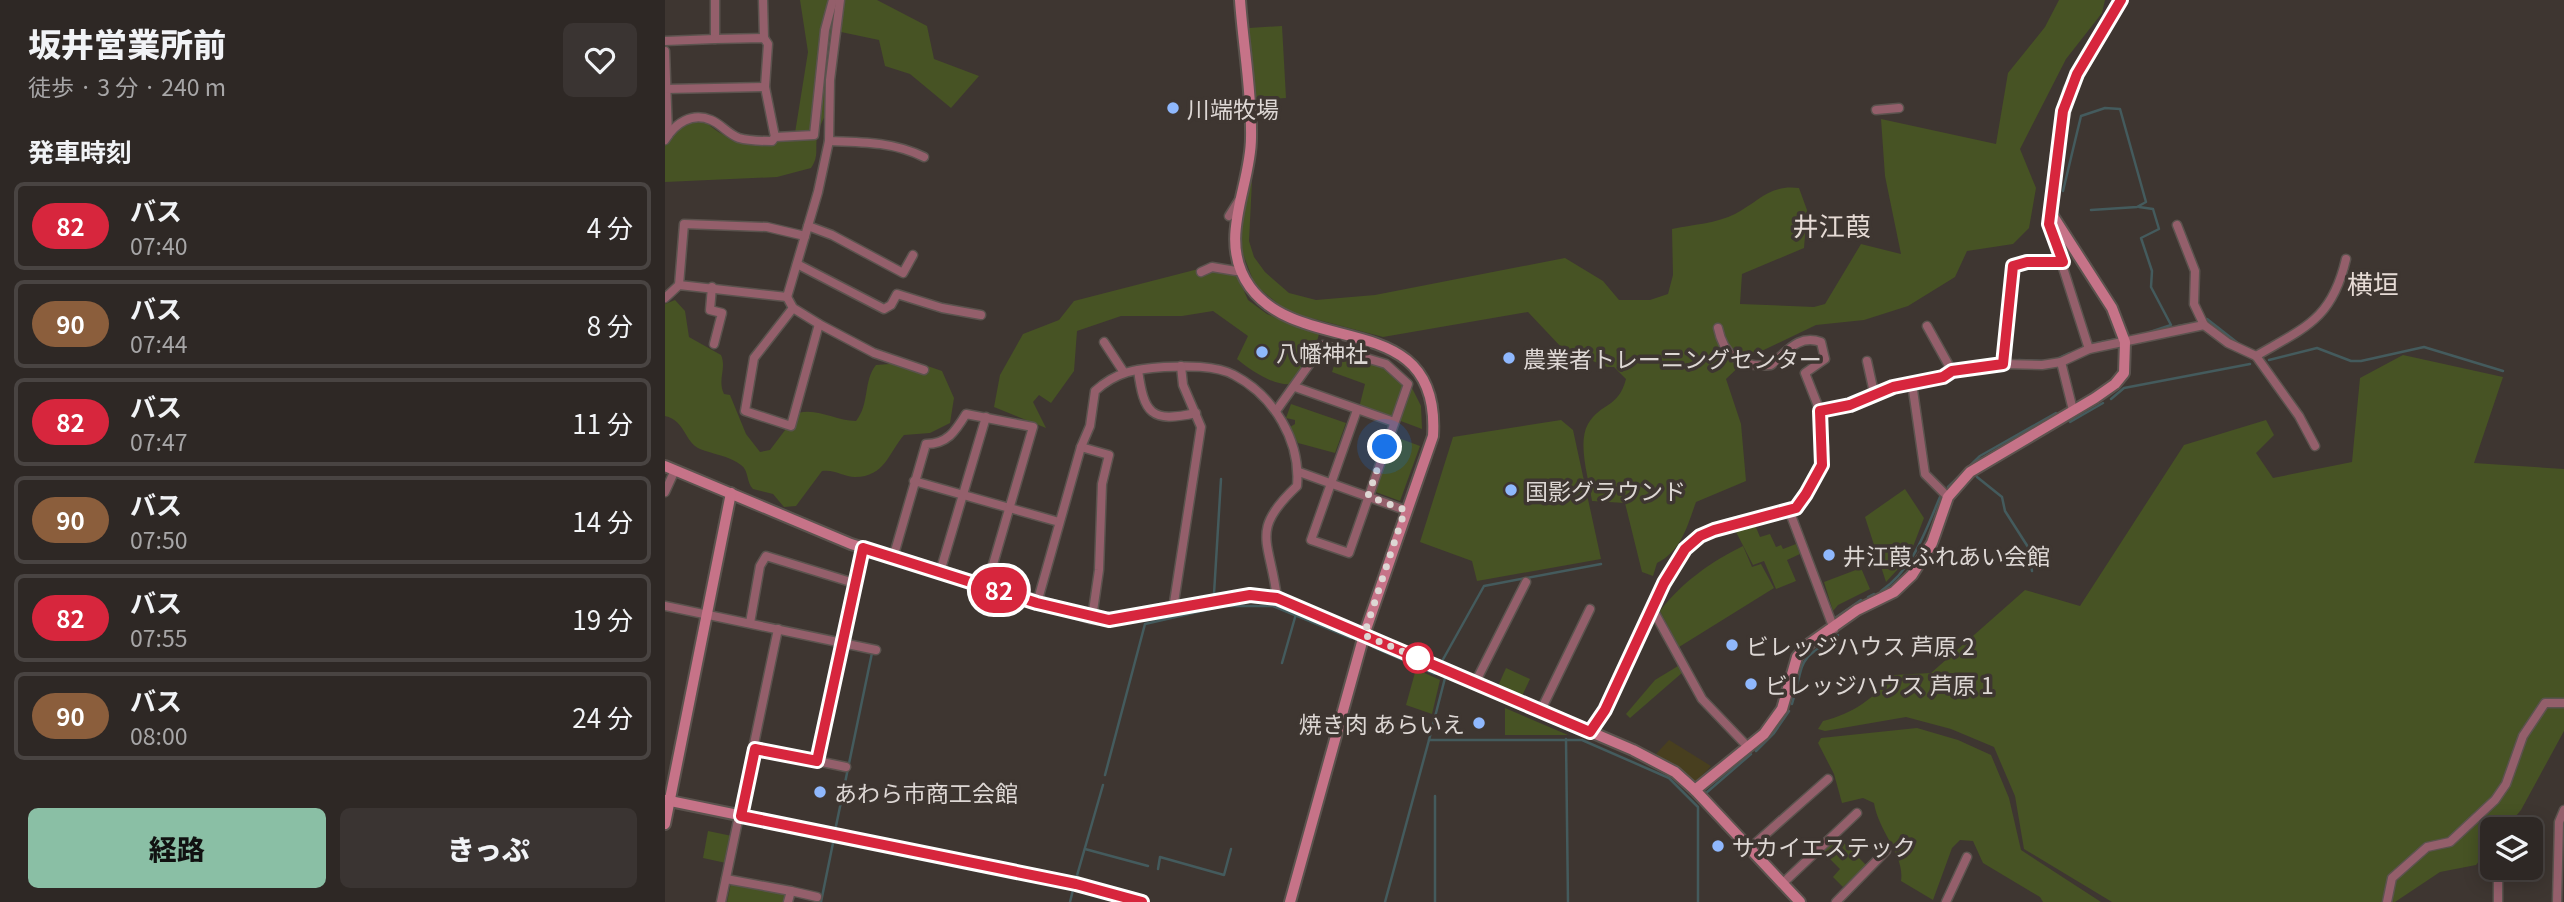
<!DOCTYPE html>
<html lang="ja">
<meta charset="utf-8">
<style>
:root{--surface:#2e2825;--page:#3a3432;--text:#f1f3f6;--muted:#a7a6a7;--line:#494442;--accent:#8abfa5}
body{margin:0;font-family:Georgia,"Noto Sans JP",serif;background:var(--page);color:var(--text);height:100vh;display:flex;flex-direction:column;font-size:26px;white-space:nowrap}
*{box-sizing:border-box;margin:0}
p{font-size:23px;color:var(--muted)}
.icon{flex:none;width:38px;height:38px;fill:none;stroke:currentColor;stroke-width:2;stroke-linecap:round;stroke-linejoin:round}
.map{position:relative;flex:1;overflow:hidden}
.panel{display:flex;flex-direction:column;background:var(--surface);width:665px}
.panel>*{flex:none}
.badge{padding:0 14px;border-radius:23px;font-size:24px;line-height:46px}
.controls{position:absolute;left:1815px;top:817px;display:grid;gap:14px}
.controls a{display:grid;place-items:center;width:63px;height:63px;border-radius:10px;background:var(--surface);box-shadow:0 4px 18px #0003,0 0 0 2px var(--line);font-size:35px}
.you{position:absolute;width:35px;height:35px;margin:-18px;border:5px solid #fff;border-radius:50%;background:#1a73e8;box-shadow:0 0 0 10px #1a73e833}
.map>.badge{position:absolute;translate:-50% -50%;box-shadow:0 0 0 4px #fff}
h2{padding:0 28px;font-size:26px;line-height:63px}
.round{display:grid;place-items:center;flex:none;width:74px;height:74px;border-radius:10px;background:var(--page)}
.overview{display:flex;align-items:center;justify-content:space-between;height:119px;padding:0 28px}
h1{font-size:33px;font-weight:800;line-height:52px}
.cta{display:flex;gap:14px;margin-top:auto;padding:14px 28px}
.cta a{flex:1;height:80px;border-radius:10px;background:var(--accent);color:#111;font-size:28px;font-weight:800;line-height:80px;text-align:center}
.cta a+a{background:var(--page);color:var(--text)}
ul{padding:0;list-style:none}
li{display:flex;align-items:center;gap:21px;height:88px;margin:0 14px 10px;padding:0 14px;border:4px solid var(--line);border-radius:10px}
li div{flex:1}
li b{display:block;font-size:26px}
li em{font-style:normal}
li .badge{min-width:77px;font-weight:700;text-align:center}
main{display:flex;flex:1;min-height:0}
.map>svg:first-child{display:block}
</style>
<main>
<section class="panel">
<div class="overview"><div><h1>坂井営業所前</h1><p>徒歩 · 3 分 · 240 m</p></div><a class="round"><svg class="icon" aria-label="heart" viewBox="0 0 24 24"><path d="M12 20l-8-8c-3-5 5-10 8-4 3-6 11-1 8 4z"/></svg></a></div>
<h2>発車時刻</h2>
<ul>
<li><span class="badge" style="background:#d7263d;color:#fff">82</span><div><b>バス</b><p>07:40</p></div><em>4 分</em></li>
<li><span class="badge" style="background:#8b5e3c;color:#fff">90</span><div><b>バス</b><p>07:44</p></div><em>8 分</em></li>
<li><span class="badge" style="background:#d7263d;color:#fff">82</span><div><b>バス</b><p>07:47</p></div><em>11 分</em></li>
<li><span class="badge" style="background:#8b5e3c;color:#fff">90</span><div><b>バス</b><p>07:50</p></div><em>14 分</em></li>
<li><span class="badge" style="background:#d7263d;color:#fff">82</span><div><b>バス</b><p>07:55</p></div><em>19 分</em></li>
<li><span class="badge" style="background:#8b5e3c;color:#fff">90</span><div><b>バス</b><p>08:00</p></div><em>24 分</em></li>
</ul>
<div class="cta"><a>経路</a><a>きっぷ</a></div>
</section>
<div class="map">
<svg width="1899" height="902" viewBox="0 0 1899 902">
<rect width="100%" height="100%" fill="#3e3631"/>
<g fill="#475324">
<path d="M135 0H212L262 26 269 59 314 76 286 108 245 74 220 66 214 40 176 32 162 42C160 65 166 77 165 96 165 112 154 123 152 137 150 150 154 156 146 168L112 177 0 182V138L20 118C44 118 41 126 59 135 83 146 106 140 130 133L143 52Z"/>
<path d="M1394 0H1440L1437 13 1401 59 1355 149 1371 188 1364 228 1348 244 1302 251 1290 277 1243 306 1199 320 1151 325 1084 357 1061 379 1076 424 1081 481 1031 502C1022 527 1016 551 992 563L988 576 977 572 960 503 927 501C924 480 912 443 923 424 936 402 953 409 961 379L949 367H942L897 348 863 312 718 337 623 312 590 285 576 249 575 217 587 181 584 241 589 257 600 272 624 293 651 300 710 295 900 258 938 281 954 300H985L1003 294 1008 275 1007 229C1026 225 1053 223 1070 214 1093 202 1105 184 1134 188L1142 210 1139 248 1077 274 1075 304 1149 307 1160 304 1196 244 1236 254 1220 176 1216 119 1331 144 1343 73 1380 27Z"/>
<path d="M617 26 621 98 588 100 584 28Z"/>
<path d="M545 266 572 275 583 300 602 314 654 334 649 352 627 384C610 387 585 370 572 359L583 336 548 311 517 316H456L412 331 409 371 386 403 374 395 368 402 381 428 329 407 335 375 358 334 394 320 409 301Z"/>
<path d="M10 300 20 311 24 337 56 355C62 369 52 379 59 394L65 395 81 434 95 452 105 450 133 413C154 408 170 421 191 421 205 404 198 381 211 365L251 362 277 371 289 398 285 423 265 433 239 435C224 452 220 477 190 477 179 477 170 469 157 471L131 506 119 507 108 494 88 489C81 482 84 470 76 465 65 456 47 454 35 449 19 442 21 421 0 416V304Z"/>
<path d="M673 353 719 367 738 384 727 419 694 408 700 384 667 372Z"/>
<path d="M1738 355 1838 377 1809 463 1899 469V731L1856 810 1840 829 1827 830V845L1811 865 1775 872 1730 902H1447L1359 849 1350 796 1329 747 1286 729 1241 717 1160 731 1153 729 1158 721C1190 713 1207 699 1229 675L1266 673 1360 590 1415 606 1519 445 1601 420 1609 435 1591 453 1608 478 1687 462 1695 378Z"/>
<path d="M745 384 756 406 757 429 733 420Z"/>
<path d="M626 404 681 423 670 453 633 443 625 427 630 424V420L621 418Z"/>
<path d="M896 420 908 430 936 559 812 581 807 561 755 542 788 437Z"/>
<path d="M728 436 755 446 735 501 708 491Z"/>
<path d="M1240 489 1259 518 1244 557 1221 582 1200 517Z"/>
<path d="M1088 520 1095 537 1105 534 1111 547 1116 545 1118 549 1131 544 1135 554 1122 560 1131 581 1111 589 1099 561 1088 565 1069 528Z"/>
<path d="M1078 546 1087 567 1096 564 1109 588 1014 647 995 611C1016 583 1047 561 1078 546Z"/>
<path d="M1196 568 1205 589 1173 605 1168 611 1159 582Z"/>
<path d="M1013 666 1018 672 965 718 961 714 990 680Z"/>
<path d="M841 668 865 679 857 696 833 686Z"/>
<path d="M751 669 775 680 767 714 741 705Z"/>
<path d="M840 708 903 735H840Z"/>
<path d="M1252 728 1293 740 1326 755 1344 798 1356 850 1436 902H1378L1375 897 1318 863 1308 841 1295 840 1287 848 1268 900 1236 881C1240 855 1214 833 1209 803L1198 798 1177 803 1169 774 1153 743 1156 738Z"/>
<path d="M43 831 67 836 61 863 38 858Z"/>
<path d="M1173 837 1201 865 1178 887 1168 877 1175 869 1158 852Z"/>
<path d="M66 883 120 895 118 902H62Z"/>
</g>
<path fill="#483f1f" d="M1004 740 1046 766 1030 783 991 754Z"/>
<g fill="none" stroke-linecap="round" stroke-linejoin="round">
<g stroke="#445b5d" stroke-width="2.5">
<path d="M1398 191 1416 116 1440 108 1455 109 1481 202 1472 207 1426 210"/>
<path d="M1474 207 1488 209 1494 229 1476 238 1487 271 1486 287 1506 325 1485 332"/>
<path d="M1542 319 1574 344"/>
<path d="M1513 326 1525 324"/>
<path d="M1427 344 1452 339"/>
<path d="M1394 358 1405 353"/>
<path d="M1354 360 1378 361"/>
<path d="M1604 360 1652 348 1686 361H1696L1759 347 1838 371"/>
<path d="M1304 364 1330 361"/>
<path d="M1446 399 1459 388 1585 364"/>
<path d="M1190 407 1236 389"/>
<path d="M1405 422 1438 403"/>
<path d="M1159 466 1162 449"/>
<path d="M1312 477 1337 497 1340 511 1363 547 1367 571"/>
<path d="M1283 487 1315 456 1391 413"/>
<path d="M1216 591C1248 569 1260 532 1275 497"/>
<path d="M549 594 556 479"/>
<path d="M1203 597 1209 594"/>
<path d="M563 606H608L686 638"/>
<path d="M1170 618 1196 600"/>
<path d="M708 647 770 674"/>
<path d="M617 663 631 614"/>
<path d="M776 663 819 586 936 564"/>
<path d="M780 678 764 740H917L1004 778 1033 807V902"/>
<path d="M1127 704C1141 658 1129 663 1173 635"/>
<path d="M901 739 903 902"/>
<path d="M1091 751 1109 733 1124 711"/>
<path d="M440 775 480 624 554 607"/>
<path d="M1041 793 1086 754"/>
<path d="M171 826 207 653"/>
<path d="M420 849 483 866"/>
<path d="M493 869 495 857 559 875 566 849"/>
<path d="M411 879 438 785"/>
<path d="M156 902 168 843"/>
<path d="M405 902 409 886"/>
<path d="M720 902 764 740"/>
<path d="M770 902V796"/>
</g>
<g stroke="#5b534e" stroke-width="11">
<g id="street">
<path d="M50 0V39L99 38 103 44 100 87 110 137"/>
<path d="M98 0 99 38"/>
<path d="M0 41 50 39"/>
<path d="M0 51 3 135"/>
<path d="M0 89 100 87"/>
<path d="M1211 110 1234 108"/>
<path d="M0 140C10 123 27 112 46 120 56 124 63 134 74 138 84 141 96 141 107 141L110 137 149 135 160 30 168 0"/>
<path d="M164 141C198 142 229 142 259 157"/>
<path d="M1386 213 1384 224 1424 349"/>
<path d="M564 216 574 200"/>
<path d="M1512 225 1530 271 1529 304 1539 325"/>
<path d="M143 226 167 235 238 273 248 255"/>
<path d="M132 264 219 309 226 305 232 294 277 308 316 315"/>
<path d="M536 272 547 267 571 271"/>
<path d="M14 285 19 224 102 227 140 236"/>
<path d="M47 287 45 310 57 313 49 344"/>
<path d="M122 297 128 308 89 358 80 411 126 426 154 324 128 308"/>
<path d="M0 298 14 285 122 297 153 192 164 141 165 80 175 0"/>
<path d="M154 324 209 353 259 370"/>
<path d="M1262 326 1287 371"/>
<path d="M439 342 458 371"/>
<path d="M1591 356C1641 327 1667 319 1681 259"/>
<path d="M1202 361 1210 397"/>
<path d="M1396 362 1408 410"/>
<path d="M1338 364 1348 266 1362 262H1398"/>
<path d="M473 370C479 414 486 423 531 413"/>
<path d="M1247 383 1260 474 1283 497"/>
<path d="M630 387 729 422"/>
<path d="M611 411 658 345 721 364 743 384 684 553 646 540 692 410"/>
<path d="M1155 411 1185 405 1228 387 1278 377 1287 371 1338 364 1377 365 1396 362 1424 349 1539 325 1563 343 1591 356 1634 416 1650 446"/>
<path d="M416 447 444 455 437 484 434 570 427 618"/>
<path d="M634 472 740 510"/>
<path d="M249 481 394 522"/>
<path d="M0 492 10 470"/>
<path d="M1124 510 1169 629"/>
<path d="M228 558 261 444C282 444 290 432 301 414L368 427 322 585"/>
<path d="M275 572 321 417"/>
<path d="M372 603 416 447 425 426 430 391C452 371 471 369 499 367 520 366 551 365 569 375 609 396 636 441 632 486 584 531 605 540 612 598"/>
<path d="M0 606 211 650"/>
<path d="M508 609 536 427 518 385 516 366"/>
<path d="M988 610 1037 699 1083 747"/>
<path d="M85 623 95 566 101 556 189 583"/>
<path d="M810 683 861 582"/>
<path d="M876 710 925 609"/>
<path d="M925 732C950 696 967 654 986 614 999 587 1008 555 1034 537 1060 518 1101 519 1131 508L1153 476 1159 447 1155 411 1140 373 1160 359 1156 342C1133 334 1122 352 1106 365 1077 368 1059 357 1053 328"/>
<path d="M90 749 152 761 198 548"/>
<path d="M152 761 181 767"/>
<path d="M1085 848 1163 779"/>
<path d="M61 879 126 891 123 902"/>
<path d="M1117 884 1192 813"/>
<path d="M126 891 152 897"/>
<path d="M56 902 113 629"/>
<path d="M1171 902 1221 851"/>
<path d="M1281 902 1302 857"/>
<path d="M1722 902 1727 878 1762 847 1785 842 1830 800 1841 784 1858 736 1880 703H1899"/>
<path d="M1833 902V876"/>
<path d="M1892 902 1894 822 1899 810"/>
</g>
</g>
<g stroke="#5b534e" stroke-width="14">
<g id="secondary">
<path d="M575 0C578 45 587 92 586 138 586 187 551 240 585 287 638 359 776 306 768 436L699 635 625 902"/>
<path d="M0 466 186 544 427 618 444 620 585 595 612 598 968 750 1010 772 1030 790 1135 902"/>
<path d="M1030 790 1099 734 1117 709 1132 657 1144 644 1192 610 1229 592 1247 575 1267 543 1283 497 1305 472 1430 398 1450 384 1459 373 1460 342 1447 308 1386 213 1392 151 1404 90 1456 0"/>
<path d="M0 800 411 884 477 902"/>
<path d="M0 824 66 493"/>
</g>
</g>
<use href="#street" stroke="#945f6b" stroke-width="8"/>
<use href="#secondary" stroke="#c67388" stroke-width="10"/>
</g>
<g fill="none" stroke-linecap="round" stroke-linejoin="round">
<g stroke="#fff" stroke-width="16">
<path id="line" d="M477 902 411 884 76 816 90 749 152 761 198 548 372 603 444 620 585 595 612 598 925 732 940 710 999 583 1020 549 1035 536 1049 530 1131 508 1141 494 1157 465 1155 411 1185 405 1228 387 1278 377 1287 371 1338 364 1348 266 1362 262H1398L1384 224 1398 111 1412 74 1456 0"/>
</g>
<use href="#line" stroke="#d7263d" stroke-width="10"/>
<path stroke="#ddd7d4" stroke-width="7" stroke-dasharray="0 12.6" d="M720 447 703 496 740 510 699 635 753 658"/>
</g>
<g fill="#8fb8fd" stroke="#3e3631" stroke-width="2.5">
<circle cx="508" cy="108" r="7"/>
<circle cx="597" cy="352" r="7"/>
<circle cx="844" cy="358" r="7"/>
<circle cx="846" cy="490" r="7"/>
<circle cx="1164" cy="555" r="7"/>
<circle cx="1067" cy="645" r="7"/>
<circle cx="1086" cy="684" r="7"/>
<circle cx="814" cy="723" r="7"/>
<circle cx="155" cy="792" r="7"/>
<circle cx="1053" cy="846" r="7"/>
</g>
<circle fill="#fff" stroke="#d7263d" stroke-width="3.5" cx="753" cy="658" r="14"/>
<g text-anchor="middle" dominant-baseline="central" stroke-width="7" stroke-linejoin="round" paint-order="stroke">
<g font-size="23" fill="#ddd7d4" stroke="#3e3631" text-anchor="start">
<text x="522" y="108">川端牧場</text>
<text x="611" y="352">八幡神社</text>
<text x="858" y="358">農業者トレーニングセンター</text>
<text x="860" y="490">国影グラウンド</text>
<text x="1178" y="555">井江葭ふれあい会館</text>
<text x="1081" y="645">ビレッジハウス 芦原 2</text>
<text x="1100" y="684">ビレッジハウス 芦原 1</text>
<text x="800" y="723" text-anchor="end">焼き肉 あらいえ</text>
<text x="169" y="792">あわら市商工会館</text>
<text x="1067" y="846">サカイエステック</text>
</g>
<g font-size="26" fill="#e6dbd5" stroke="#3e3631">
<text x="1167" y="224">井江葭</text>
<text x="1708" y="282">横垣</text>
</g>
</g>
</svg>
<div class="controls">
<a><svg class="icon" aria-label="layers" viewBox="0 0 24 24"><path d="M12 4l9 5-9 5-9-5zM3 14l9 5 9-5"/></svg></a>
</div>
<div class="you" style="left:720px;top:447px"></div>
<b class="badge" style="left:334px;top:590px;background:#d7263d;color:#fff">82</b>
</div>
</main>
